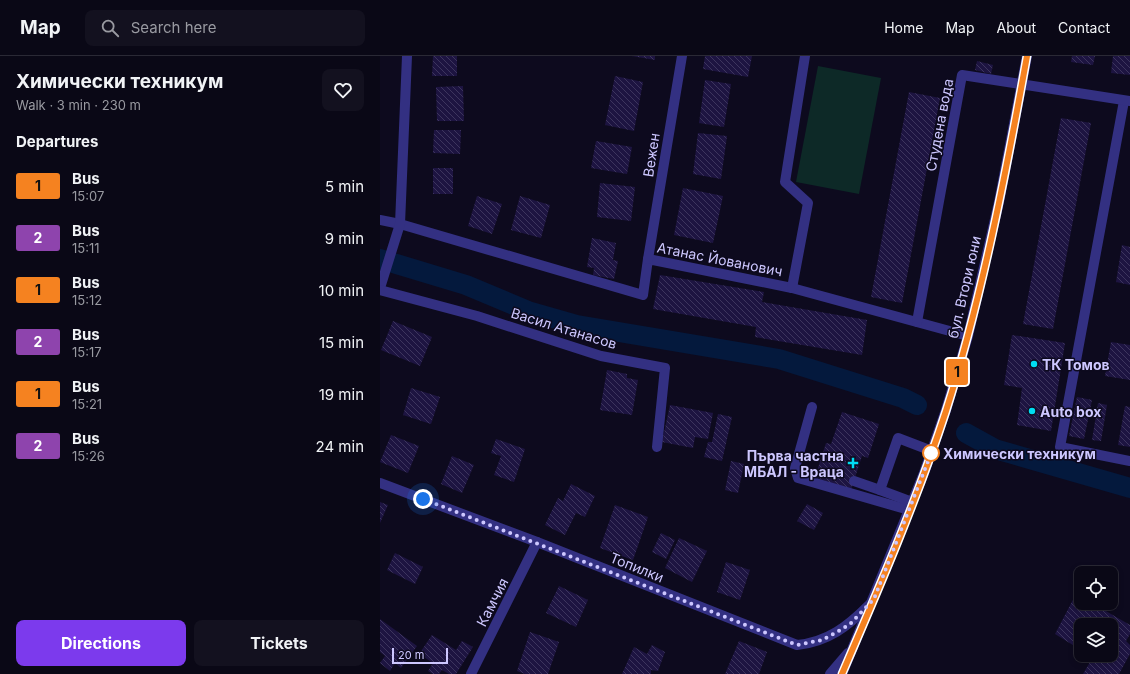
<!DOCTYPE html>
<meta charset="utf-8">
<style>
:root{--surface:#0a0816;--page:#13111f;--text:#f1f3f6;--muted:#999aa1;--line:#2a2935;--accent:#7c3aed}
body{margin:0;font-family:Inter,sans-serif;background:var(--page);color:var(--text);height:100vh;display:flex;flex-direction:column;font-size:15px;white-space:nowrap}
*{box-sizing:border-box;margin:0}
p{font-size:13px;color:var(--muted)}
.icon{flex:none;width:22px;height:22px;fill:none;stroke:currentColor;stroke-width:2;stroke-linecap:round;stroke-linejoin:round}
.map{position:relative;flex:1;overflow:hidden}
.drawer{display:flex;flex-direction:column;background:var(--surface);width:380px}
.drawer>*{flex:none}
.badge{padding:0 8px;border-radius:3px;font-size:14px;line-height:26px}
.controls{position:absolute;left:694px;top:510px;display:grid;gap:8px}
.controls a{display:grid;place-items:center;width:44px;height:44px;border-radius:8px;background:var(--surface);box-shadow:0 2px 6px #0003,0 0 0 1px var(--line);font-size:20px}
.scale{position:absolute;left:12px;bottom:10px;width:56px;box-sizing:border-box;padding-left:4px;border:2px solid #cdc7ff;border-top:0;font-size:11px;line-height:14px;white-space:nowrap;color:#cdc7ff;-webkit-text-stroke:3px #0d0a1e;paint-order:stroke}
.you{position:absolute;width:20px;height:20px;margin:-10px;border:3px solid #fff;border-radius:50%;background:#1a73e8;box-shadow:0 0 0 6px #1a73e833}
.map>.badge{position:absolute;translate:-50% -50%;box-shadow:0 0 0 2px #fff}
h2{padding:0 16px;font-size:15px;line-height:36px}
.round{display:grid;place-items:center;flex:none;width:42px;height:42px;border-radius:8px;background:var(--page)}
.summary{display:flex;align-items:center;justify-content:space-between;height:68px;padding:0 16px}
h1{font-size:19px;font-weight:700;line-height:30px}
.action{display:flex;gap:8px;margin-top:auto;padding:8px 16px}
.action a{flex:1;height:46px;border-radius:8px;background:var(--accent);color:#fff;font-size:16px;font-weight:700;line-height:46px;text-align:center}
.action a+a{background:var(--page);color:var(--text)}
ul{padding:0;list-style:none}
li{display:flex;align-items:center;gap:12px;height:52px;padding:0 16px}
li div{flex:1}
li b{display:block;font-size:15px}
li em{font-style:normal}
li .badge{min-width:44px;font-weight:700;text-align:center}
header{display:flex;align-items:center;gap:24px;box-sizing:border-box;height:56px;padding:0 20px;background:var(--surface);border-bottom:1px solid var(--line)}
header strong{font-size:19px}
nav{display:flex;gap:22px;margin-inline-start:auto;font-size:14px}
.search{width:280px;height:36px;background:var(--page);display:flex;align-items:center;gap:10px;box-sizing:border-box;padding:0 14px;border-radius:8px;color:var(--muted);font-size:15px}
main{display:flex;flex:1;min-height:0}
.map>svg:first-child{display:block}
</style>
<header>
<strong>Map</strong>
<div class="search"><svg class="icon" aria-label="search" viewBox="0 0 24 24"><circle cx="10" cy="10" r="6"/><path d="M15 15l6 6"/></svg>Search here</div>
<nav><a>Home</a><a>Map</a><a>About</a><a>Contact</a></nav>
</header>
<main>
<section class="drawer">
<div class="summary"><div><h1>Химически техникум</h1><p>Walk · 3 min · 230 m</p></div><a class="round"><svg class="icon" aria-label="heart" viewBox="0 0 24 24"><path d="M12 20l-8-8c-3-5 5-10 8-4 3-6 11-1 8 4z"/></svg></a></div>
<h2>Departures</h2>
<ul>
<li><span class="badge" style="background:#f58220;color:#111">1</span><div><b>Bus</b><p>15:07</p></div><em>5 min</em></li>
<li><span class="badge" style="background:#8e44ad;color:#fff">2</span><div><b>Bus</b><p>15:11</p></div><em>9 min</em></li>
<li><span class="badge" style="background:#f58220;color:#111">1</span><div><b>Bus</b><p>15:12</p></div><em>10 min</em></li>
<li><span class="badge" style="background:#8e44ad;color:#fff">2</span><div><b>Bus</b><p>15:17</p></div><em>15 min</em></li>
<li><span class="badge" style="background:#f58220;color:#111">1</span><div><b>Bus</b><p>15:21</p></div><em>19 min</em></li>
<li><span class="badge" style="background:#8e44ad;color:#fff">2</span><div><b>Bus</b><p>15:26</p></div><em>24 min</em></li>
</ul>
<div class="action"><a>Directions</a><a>Tickets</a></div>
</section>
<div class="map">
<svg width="750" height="618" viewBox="0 0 750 618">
<defs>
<pattern id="building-back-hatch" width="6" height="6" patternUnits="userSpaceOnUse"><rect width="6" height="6" fill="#1d1441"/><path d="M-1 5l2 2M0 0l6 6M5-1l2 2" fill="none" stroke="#3d355e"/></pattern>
</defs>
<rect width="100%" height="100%" fill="#0d0a1e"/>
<path fill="#0d2927" d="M438 10 501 22 479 138 416 126Z"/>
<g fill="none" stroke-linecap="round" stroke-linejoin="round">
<g stroke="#04193d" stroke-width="20">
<path d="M0 203 86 229 148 255 197 269 399 303 523 342 537 349"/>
<path d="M586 377 615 393 750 432"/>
</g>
</g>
<g fill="url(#building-back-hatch)">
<path d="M53 0H77V20H52Z"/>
<path d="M252 0H275V4Z"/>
<path d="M325 0H372L368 21 323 13Z"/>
<path d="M692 0H715L713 9 691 6Z"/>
<path d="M733 0H750V19L731 17Z"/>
<path d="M597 5 613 9 611 18 595 14Z"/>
<path d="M235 20 263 26 254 75 225 69Z"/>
<path d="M325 24 351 28 344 71 319 67Z"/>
<path d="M83 30 84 65H57L56 31Z"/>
<path d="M529 36 560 42 522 247 491 241Z"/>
<path d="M681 62 711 67 673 273 643 268Z"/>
<path d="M54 74H81L80 98 53 97Z"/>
<path d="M318 77 347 80 341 123 313 118Z"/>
<path d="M216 85 252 91 247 118 211 112Z"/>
<rect x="53" y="112" width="20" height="26"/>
<path d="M220 127 255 131 251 165 217 161Z"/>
<path d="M303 132 343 140 333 187 294 179Z"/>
<path d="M97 140 122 148 112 178 88 170Z"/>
<path d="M140 140 170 149 161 182 131 174Z"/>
<path d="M212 182 236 187 233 204 238 205 234 223 213 219 214 212 207 211Z"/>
<path d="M742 189 750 191V229L736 226Z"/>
<path d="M280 219 384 236 382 246 487 264 482 299 375 281 376 271 273 253Z"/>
<path d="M13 265 52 281 40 310 1 294Z"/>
<path d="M632 279 685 287 671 375 637 369 642 332 624 329Z"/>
<path d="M731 286 750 289V324L725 320Z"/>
<path d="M227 314 247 318V322L258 324 252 359 220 354Z"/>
<path d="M31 332 60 341 51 368 23 359Z"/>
<path d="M697 341 712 344 704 383 689 380Z"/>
<path d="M718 347 727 349 721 385 712 384Z"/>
<path d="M290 349 333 357 328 383 315 381 313 392 282 386Z"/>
<path d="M745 350 750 351V391L738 389Z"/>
<path d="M462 356 499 368 488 402 482 400 471 434 435 421 446 387 451 388Z"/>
<path d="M338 358 352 361 342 405 324 401 328 386H332Z"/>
<path d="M11 379 39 390 28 417 0 406Z"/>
<path d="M116 383 145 393 134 426 114 419 121 400 111 397Z"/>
<path d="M72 400 94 409 82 437 61 428Z"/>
<path d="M351 405 364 408 358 437 345 434Z"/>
<path d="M191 428 215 440 205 461 196 457 185 479 165 469 178 442 183 445Z"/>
<path d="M0 446 8 449 0 467Z"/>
<path d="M427 448 443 457 434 474 417 465Z"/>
<path d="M235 449 268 461 253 504 220 492Z"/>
<path d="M281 477 295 484 286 503 272 496Z"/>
<path d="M299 482 327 495 312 526 285 512Z"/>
<path d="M15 497 43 511 35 528 7 514Z"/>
<path d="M346 506 370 514 360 544 337 536Z"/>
<path d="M179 530 208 544 196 571 166 557Z"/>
<path d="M696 538 701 541V547H712L750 569V578L746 585 750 589V598L739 618H703L713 601 710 599H731V569H701V594L675 578Z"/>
<path d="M0 563 37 590 21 612 15 607 10 615 0 607 5 600 0 596Z"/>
<path d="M150 576 179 586 168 618H145L137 615Z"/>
<path d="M52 579 76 594 82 585 93 591 76 618H69L62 614 59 618H53L48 615 53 607 39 598Z"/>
<path d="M359 585 387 596 379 618H345Z"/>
<path d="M272 589 285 596 278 615 271 614V618H242L254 591 267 598Z"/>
</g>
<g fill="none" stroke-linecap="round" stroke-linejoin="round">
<g stroke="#333082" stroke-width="10">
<path d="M744 45 680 391 750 405"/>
<path d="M0 164 20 168 263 239 268 203 412 232 588 280"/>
<path d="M268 203 302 0"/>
<path d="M0 232 20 168 27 0"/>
<path d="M412 232 428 147 405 126 425 0"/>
<path d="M0 234 97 260 221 300 285 312 277 391"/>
<path d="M537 266 582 19 750 45"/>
<path d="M432 351 415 412 418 422 529 454"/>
<path d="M474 425 500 434"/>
<path d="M0 427 157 486 417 589C448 586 468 570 489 549"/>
<path d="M532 446 500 434 518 382 552 395"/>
<path d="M91 618 157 486"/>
<path d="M450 618 468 597"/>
<path d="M462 618 544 417 566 354 588 280 619 146 647 0"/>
</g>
</g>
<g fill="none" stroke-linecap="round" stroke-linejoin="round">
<g stroke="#fff" stroke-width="9">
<path id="line" d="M462 618C499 532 537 444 566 355 602 242 626 117 647 0"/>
</g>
<use href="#line" stroke="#f58220" stroke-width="6"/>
<path stroke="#cdc7ff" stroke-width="4" stroke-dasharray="0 7.2" d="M43 443 417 589 442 584 457 576 470 568 494 543 552 395 551 397"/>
</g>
<g fill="#00dcf2" stroke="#0d0a1e" stroke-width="1.5">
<circle cx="654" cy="308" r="4"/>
<circle cx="652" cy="355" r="4"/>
<path d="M471 401h4v4h4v4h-4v4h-4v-4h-4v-4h4z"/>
</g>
<circle fill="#fff" stroke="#f58220" stroke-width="2" cx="551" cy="397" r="8"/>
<g text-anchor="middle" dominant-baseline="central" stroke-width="3" stroke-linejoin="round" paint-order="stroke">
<g font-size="14" fill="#cdc7ff" stroke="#0d0a1e">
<text transform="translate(559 69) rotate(-79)">Студена вода</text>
<text transform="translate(271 99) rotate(-81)">Вежен</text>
<text transform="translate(340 203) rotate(11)">Атанас Йованович</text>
<text transform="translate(584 231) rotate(-77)">бул. Втори юни</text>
<text transform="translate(184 272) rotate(17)">Васил Атанасов</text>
<text transform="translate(257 511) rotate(22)">Топилки</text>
<text transform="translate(112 546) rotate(-63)">Камчия</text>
</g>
<g font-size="14" font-weight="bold" fill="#cdc7ff" stroke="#0d0a1e" text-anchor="start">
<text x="662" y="308">ТК Томов</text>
<text x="660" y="355">Auto box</text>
<text x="464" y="399" text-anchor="end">Първа частна<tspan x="464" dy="16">МБАЛ - Враца</tspan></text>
</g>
<g font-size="14" font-weight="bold" fill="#cdc7ff" stroke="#0d0a1e" text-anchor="start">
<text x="563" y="397">Химически техникум</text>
</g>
</g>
</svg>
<div class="controls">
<a><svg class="icon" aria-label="locate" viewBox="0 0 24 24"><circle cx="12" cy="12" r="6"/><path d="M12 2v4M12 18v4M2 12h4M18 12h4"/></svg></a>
<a><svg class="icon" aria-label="layers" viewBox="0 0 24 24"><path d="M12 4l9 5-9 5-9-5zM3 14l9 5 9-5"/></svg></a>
</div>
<div class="scale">20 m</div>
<div class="you" style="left:43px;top:443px"></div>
<b class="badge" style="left:577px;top:316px;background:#f58220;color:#111">1</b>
</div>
</main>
